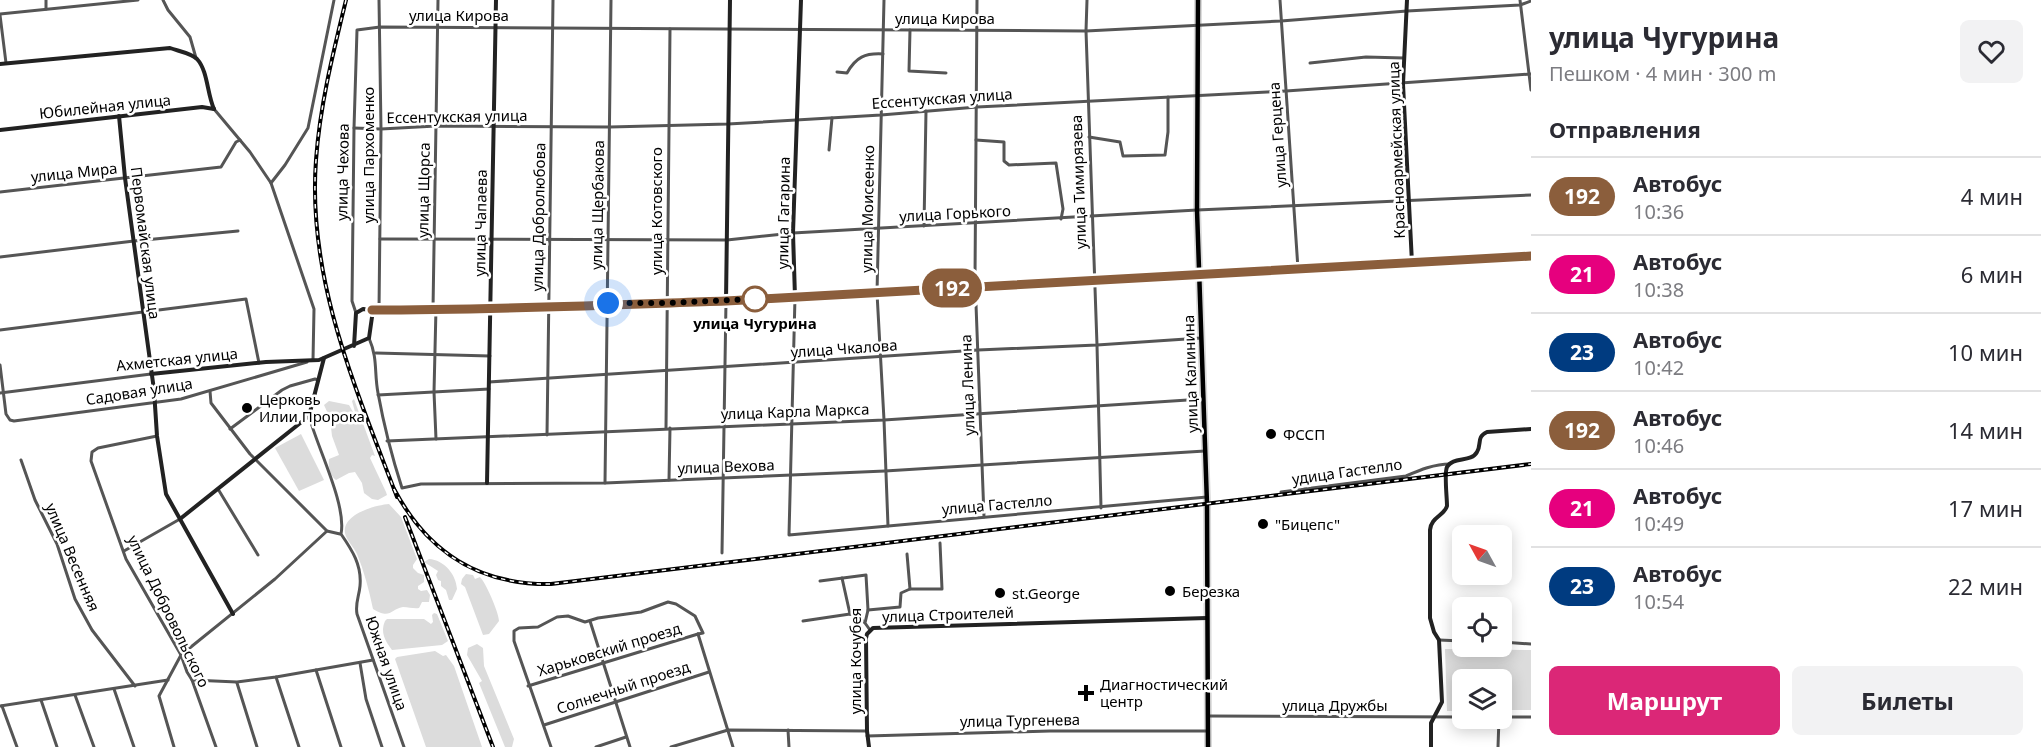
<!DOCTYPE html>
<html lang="ru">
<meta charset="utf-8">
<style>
:root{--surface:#fff;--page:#f2f2f3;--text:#2b2b33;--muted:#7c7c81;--line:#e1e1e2;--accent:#db2777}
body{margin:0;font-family:"Noto Sans",sans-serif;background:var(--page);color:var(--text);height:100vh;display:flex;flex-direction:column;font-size:22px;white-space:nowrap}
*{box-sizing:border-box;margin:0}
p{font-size:20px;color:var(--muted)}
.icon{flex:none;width:33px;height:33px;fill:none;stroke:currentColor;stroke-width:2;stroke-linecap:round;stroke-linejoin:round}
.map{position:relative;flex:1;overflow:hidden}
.sheet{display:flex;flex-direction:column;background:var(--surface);width:510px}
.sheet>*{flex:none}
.badge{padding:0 12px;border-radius:20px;font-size:21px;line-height:39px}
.needle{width:39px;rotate:310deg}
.buttons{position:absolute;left:1452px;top:525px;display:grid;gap:12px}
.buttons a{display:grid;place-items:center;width:60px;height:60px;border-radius:9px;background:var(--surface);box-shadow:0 3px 15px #0003;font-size:30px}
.you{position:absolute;width:30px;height:30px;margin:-15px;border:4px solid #fff;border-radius:50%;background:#1a73e8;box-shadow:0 0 0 9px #1a73e833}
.map>.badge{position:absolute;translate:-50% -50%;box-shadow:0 0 0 3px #fff}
h2{padding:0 18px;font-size:22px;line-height:54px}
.round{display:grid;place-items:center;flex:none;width:63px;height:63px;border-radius:9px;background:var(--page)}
.head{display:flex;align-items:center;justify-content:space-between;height:102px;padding:0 18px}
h1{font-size:28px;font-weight:700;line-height:45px}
.cta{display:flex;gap:12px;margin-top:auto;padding:12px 18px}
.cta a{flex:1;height:69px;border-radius:9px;background:var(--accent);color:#fff;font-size:24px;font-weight:700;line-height:69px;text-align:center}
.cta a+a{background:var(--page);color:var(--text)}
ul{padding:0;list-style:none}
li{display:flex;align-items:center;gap:18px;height:78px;padding:0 18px;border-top:2px solid var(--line)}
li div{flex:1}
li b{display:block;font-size:22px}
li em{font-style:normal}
li .badge{min-width:66px;font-weight:700;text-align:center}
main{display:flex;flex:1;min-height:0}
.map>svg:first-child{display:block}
</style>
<main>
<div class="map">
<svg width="1531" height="747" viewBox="0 0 1531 747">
<rect width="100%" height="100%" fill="#fff"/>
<g fill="#dcdcdc">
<path d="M354 399 375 456 372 455 370 458 386 492 387 495 378 500 372 499 364 493 362 483 355 472 349 473 336 480C330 476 328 466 329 459L339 455 332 436 330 418 324 405 329 401 349 405 357 419 352 401Z"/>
<path d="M301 434 324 480 299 491 275 448Z"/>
<path d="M389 504 401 517 417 559 413 565V568L418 573 424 575V582L418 586V589L421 591 427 590 430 595 429 602H422L419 608C414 609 409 607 403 607 390 609 391 620 373 609 369 590 364 571 357 554 354 547 346 540 345 533 342 514 376 505 389 504Z"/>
<path d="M429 559C444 560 456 574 457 589L452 600H449L446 590 441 586V581L438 580 436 575 438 571 424 562Z"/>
<path d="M466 574 473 575 475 579 480 577C486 583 499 613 499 621L489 634 483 635 465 587 461 584 462 579Z"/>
<path d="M434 613 437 614 448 641 442 645 392 650C385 641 380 632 385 621L387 619H424L431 624 433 622 432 615Z"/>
<path d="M477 644 483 648 484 666 514 739 512 747H505L479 683 482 681 467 655 468 648Z"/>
<path d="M1445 649 1531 650V710H1502V680H1462V711H1447Z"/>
<path d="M435 651 443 656 446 655 454 666 482 747H426L395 659 397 657Z"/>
</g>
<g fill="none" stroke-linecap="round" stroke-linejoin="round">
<g stroke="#dbdbdb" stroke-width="8">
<path id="primary" d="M1198 0 1197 210 1207 504 1208 747"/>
</g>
<g stroke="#555" stroke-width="3">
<path d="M46 0V9"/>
<path d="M163 0 168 10 190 37 196 58"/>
<path d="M884 0 877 293 884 420 888 526"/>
<path d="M977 0 975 278 984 517"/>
<path d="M1087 0 1086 31 1097 345 1101 508"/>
<path d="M1280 0 1298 269"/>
<path d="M1520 0 1531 90"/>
<path d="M0 14 138 0"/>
<path d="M0 15 6 63"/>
<path d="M910 30 909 71 946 73"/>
<path d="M1310 63 1366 57 1404 58"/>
<path d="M837 72 847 73C856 57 865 53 883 54"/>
<path d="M214 109 250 152 271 183 314 309 313 360"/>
<path d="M354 128 381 129 436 126 610 127 728 124 881 115 977 107 1286 91 1531 74"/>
<path d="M1089 137 1120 142 1123 156 1165 155 1168 132V97"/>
<path d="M976 140 1004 142V161L1009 165 1056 163 1063 209 1061 219"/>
<path d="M829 150 832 118"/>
<path d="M271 183 285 165 308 128 334 0"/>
<path d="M0 192 221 167 236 142 240 140"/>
<path d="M924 226 926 111"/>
<path d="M380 239 727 240 793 233 1197 210 1531 195"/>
<path d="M0 257 134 241 238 231"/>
<path d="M795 297 789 535 1207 497"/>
<path d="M436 308 434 392 436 439"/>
<path d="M433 309 438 0"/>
<path d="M379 310 381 129 379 0"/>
<path d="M356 313 352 301 354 128 357 30 380 27 1086 31 1281 21 1407 11 1520 5 1531 1"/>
<path d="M0 330 246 299 259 363"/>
<path d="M369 338C378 359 374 372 378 393 384 426 392 457 402 488L421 484 605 483 885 471 1205 451"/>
<path d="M376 353 490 356"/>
<path d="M0 365 6 414 10 420 14 421 181 399 307 362"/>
<path d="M489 382 978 350 1097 345 1201 338"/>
<path d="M210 391 211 403 250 454 327 531 340 534"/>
<path d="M0 393 151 374"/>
<path d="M378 395 489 389"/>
<path d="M309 416C317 447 347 505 341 534 352 550 362 565 360 586 359 597 355 603 357 614L404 747"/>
<path d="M666 428 670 29"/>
<path d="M230 429 282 390 290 386 315 379 318 380"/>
<path d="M547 435 553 0"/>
<path d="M157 436 98 448 92 452 91 461 126 559 181 655 187 672 192 680 216 747"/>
<path d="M387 441 884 420 1203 399"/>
<path d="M21 460 35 500 57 544 75 599 92 630 135 686"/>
<path d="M669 480 670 428"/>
<path d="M605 483 611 0"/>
<path d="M218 489 258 555"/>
<path d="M1281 492 1406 476C1420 470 1434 464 1450 464"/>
<path d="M124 551 180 519"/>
<path d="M722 553 726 301"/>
<path d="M842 578 850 614"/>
<path d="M820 581 866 575 868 610 865 623 870 630"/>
<path d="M910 589H942L940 543"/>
<path d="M868 610 900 607 901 593 910 589 907 554"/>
<path d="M590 621 630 747"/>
<path d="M803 621 850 614 857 616 864 622"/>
<path d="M698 634 733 747"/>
<path d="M1439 640 1462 641"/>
<path d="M1502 642 1531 644"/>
<path d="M360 663 366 699 382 747"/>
<path d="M316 670 341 747"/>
<path d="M276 677 299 747"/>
<path d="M192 680 237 682 276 677 373 660"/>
<path d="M237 683 257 747"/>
<path d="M528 686 698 634"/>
<path d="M114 689 134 747"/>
<path d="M75 695 94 747"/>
<path d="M41 700 57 747"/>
<path d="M0 706 168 680"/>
<path d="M2 706 17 747"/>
<path d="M1208 716 1462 717"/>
<path d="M1502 717H1531"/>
<path d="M544 725 709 672"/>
<path d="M788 730 789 747"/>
<path d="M867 736 1050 731H1207"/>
<path d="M174 747 159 696 181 655 275 579 327 531"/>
<path d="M551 747 514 641V631L519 628 538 627 557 617 568 616 585 622 598 618 641 612 668 602 676 604 695 616 703 633 698 634"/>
<path d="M596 747 626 737"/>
<path d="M671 747 728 730 867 731"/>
<path d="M1498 747 1499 718"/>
</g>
<g stroke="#222" stroke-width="4">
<path d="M1407 0 1403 84 1412 263"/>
<path d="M0 64 170 48C178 51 191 53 197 59 208 71 207 94 214 109"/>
<path d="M119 116 125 178 154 390 157 436 166 494 233 614"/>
<path d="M0 130 202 107 214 109"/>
<path d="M795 297 793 233 801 0"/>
<path d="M726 301 730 0"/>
<path d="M373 310 548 307 608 304 726 301 1531 256"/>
<path d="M151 374 266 362 319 360 369 338 373 310 363 309 356 313 354 346"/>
<path d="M487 483 496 0"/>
<path d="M180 519 309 416 324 358"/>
<path d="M869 747 867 731 866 638 867 634 873 628 1207 618"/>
<path d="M1431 747V723L1442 702 1439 640 1434 632 1430 618V530C1431 517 1444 516 1447 506 1447 497 1444 473 1447 467 1453 456 1471 463 1477 452 1482 444 1476 437 1487 432L1531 429"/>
</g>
<use href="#primary" stroke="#000" stroke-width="4.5"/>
<g stroke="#000" stroke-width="4">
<g id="rail">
<path d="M346 0C333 53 320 105 316 160 307 279 356 389 397 497"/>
<path d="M394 489C428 553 479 585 551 584L1531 464"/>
<path d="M405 517 493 747"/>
</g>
</g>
<use href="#rail" stroke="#fff" stroke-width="1.5" stroke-dasharray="4.5" stroke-linecap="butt"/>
</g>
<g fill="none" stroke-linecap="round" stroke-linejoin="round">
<g stroke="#fff" stroke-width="14">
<path id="line" d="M372 310C490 310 609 305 726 301L1531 256"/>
</g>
<use href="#line" stroke="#8b5e3c" stroke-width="9"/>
<path stroke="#000" stroke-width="6" stroke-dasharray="0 10.8" d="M608 303H668L755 299"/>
</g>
<circle fill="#fff" stroke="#8b5e3c" stroke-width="3" cx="755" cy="299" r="12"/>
<g fill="#000" stroke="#fff" stroke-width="2">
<circle cx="247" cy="408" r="6"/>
<circle cx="1271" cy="434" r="6"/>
<circle cx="1263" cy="524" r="6"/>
<circle cx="1170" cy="591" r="6"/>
<circle cx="1000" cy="593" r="6"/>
<path d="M1083 684h6v6h6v6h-6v6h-6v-6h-6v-6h6z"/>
</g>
<g text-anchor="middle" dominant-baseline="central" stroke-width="5" stroke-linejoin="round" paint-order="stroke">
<g font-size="15" fill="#000" stroke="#fff">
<text x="459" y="15">улица Кирова</text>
<text x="945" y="18">улица Кирова</text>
<text transform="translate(942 98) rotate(-4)">Ессентукская улица</text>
<text transform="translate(105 106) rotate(-6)">Юбилейная улица</text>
<text transform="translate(457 116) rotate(-1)">Ессентукская улица</text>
<text transform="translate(1277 135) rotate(-94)">улица Герцена</text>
<text transform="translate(1396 150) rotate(-92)">Красноармейская улица</text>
<text transform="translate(368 155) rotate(-90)">улица Пархоменко</text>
<text transform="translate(74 172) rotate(-6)">улица Мира</text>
<text transform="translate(342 172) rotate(-89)">улица Чехова</text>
<text transform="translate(1078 182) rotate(-92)">улица Тимирязева</text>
<text transform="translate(423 190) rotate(-89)">улица Щорса</text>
<text transform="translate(597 205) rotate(-89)">улица Щербакова</text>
<text transform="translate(867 209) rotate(-89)">улица Моисеенко</text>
<text transform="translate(656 211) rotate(-90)">улица Котовского</text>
<text transform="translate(783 213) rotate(-89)">улица Гагарина</text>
<text transform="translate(955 213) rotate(-3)">улица Горького</text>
<text transform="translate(538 217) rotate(-89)">улица Добролюбова</text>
<text transform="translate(480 223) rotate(-89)">улица Чапаева</text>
<text transform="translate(146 243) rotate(83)">Первомайская улица</text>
<text transform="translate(844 348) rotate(-4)">улица Чкалова</text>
<text transform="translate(177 359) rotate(-6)">Ахметская улица</text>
<text transform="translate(1190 374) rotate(-92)">улица Калинина</text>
<text transform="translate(967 385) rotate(-92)">улица Ленина</text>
<text transform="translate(139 391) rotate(-9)">Садовая улица</text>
<text transform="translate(795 411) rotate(-2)">улица Карла Маркса</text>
<text transform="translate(726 466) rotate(-2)">улица Вехова</text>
<text transform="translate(1347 471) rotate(-8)">удица Гастелло</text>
<text transform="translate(997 504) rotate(-5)">улица Гастелло</text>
<text transform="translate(73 557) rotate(67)">улица Весенняя</text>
<text transform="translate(169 611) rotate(64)">улица Добровольского</text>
<text transform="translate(948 614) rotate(-2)">улица Строителей</text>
<text transform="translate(609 649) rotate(-17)">Харьковский проезд</text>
<text transform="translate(855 661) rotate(-90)">улица Кочубея</text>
<text transform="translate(387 663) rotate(71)">Южная улица</text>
<text transform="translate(623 687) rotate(-18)">Солнечный проезд</text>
<text x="1335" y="705">улица Дружбы</text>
<text transform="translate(1020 720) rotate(-1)">улица Тургенева</text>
</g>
<g font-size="15" font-weight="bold" fill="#000" stroke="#fff">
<text x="755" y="323">улица Чугурина</text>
</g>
<g font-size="15" fill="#000" stroke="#fff" text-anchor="start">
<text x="259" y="399">Церковь<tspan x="259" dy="17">Илии Пророка</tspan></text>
<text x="1283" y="434">ФССП</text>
<text x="1275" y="524">"Бицепс"</text>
<text x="1182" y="591">Березка</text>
<text x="1012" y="593">st.George</text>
<text x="1100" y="684">Диагностический<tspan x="1100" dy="17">центр</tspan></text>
</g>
</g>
</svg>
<div class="buttons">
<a><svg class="needle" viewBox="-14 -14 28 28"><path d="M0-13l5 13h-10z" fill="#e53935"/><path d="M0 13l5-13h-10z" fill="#7c7c81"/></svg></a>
<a><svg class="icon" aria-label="locate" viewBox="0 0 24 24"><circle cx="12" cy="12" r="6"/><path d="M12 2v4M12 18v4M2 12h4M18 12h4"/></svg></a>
<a><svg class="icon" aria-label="layers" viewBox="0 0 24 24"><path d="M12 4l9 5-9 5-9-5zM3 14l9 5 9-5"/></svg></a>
</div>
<div class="you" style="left:608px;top:303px"></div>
<b class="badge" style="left:952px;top:288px;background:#8b5e3c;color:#fff">192</b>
</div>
<section class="sheet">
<div class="head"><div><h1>улица Чугурина</h1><p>Пешком · 4 мин · 300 m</p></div><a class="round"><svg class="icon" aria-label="heart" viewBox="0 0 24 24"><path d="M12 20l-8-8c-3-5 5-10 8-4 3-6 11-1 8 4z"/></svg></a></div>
<h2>Отправления</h2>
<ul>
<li><span class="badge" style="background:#8b5e3c;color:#fff">192</span><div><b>Автобус</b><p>10:36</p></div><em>4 мин</em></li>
<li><span class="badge" style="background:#e6007e;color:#fff">21</span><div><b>Автобус</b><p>10:38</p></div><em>6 мин</em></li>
<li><span class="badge" style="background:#003b80;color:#fff">23</span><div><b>Автобус</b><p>10:42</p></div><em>10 мин</em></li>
<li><span class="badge" style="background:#8b5e3c;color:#fff">192</span><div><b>Автобус</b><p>10:46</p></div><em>14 мин</em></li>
<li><span class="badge" style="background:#e6007e;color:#fff">21</span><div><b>Автобус</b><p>10:49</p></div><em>17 мин</em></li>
<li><span class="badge" style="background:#003b80;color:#fff">23</span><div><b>Автобус</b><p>10:54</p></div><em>22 мин</em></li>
</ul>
<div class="cta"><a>Маршрут</a><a>Билеты</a></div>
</section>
</main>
